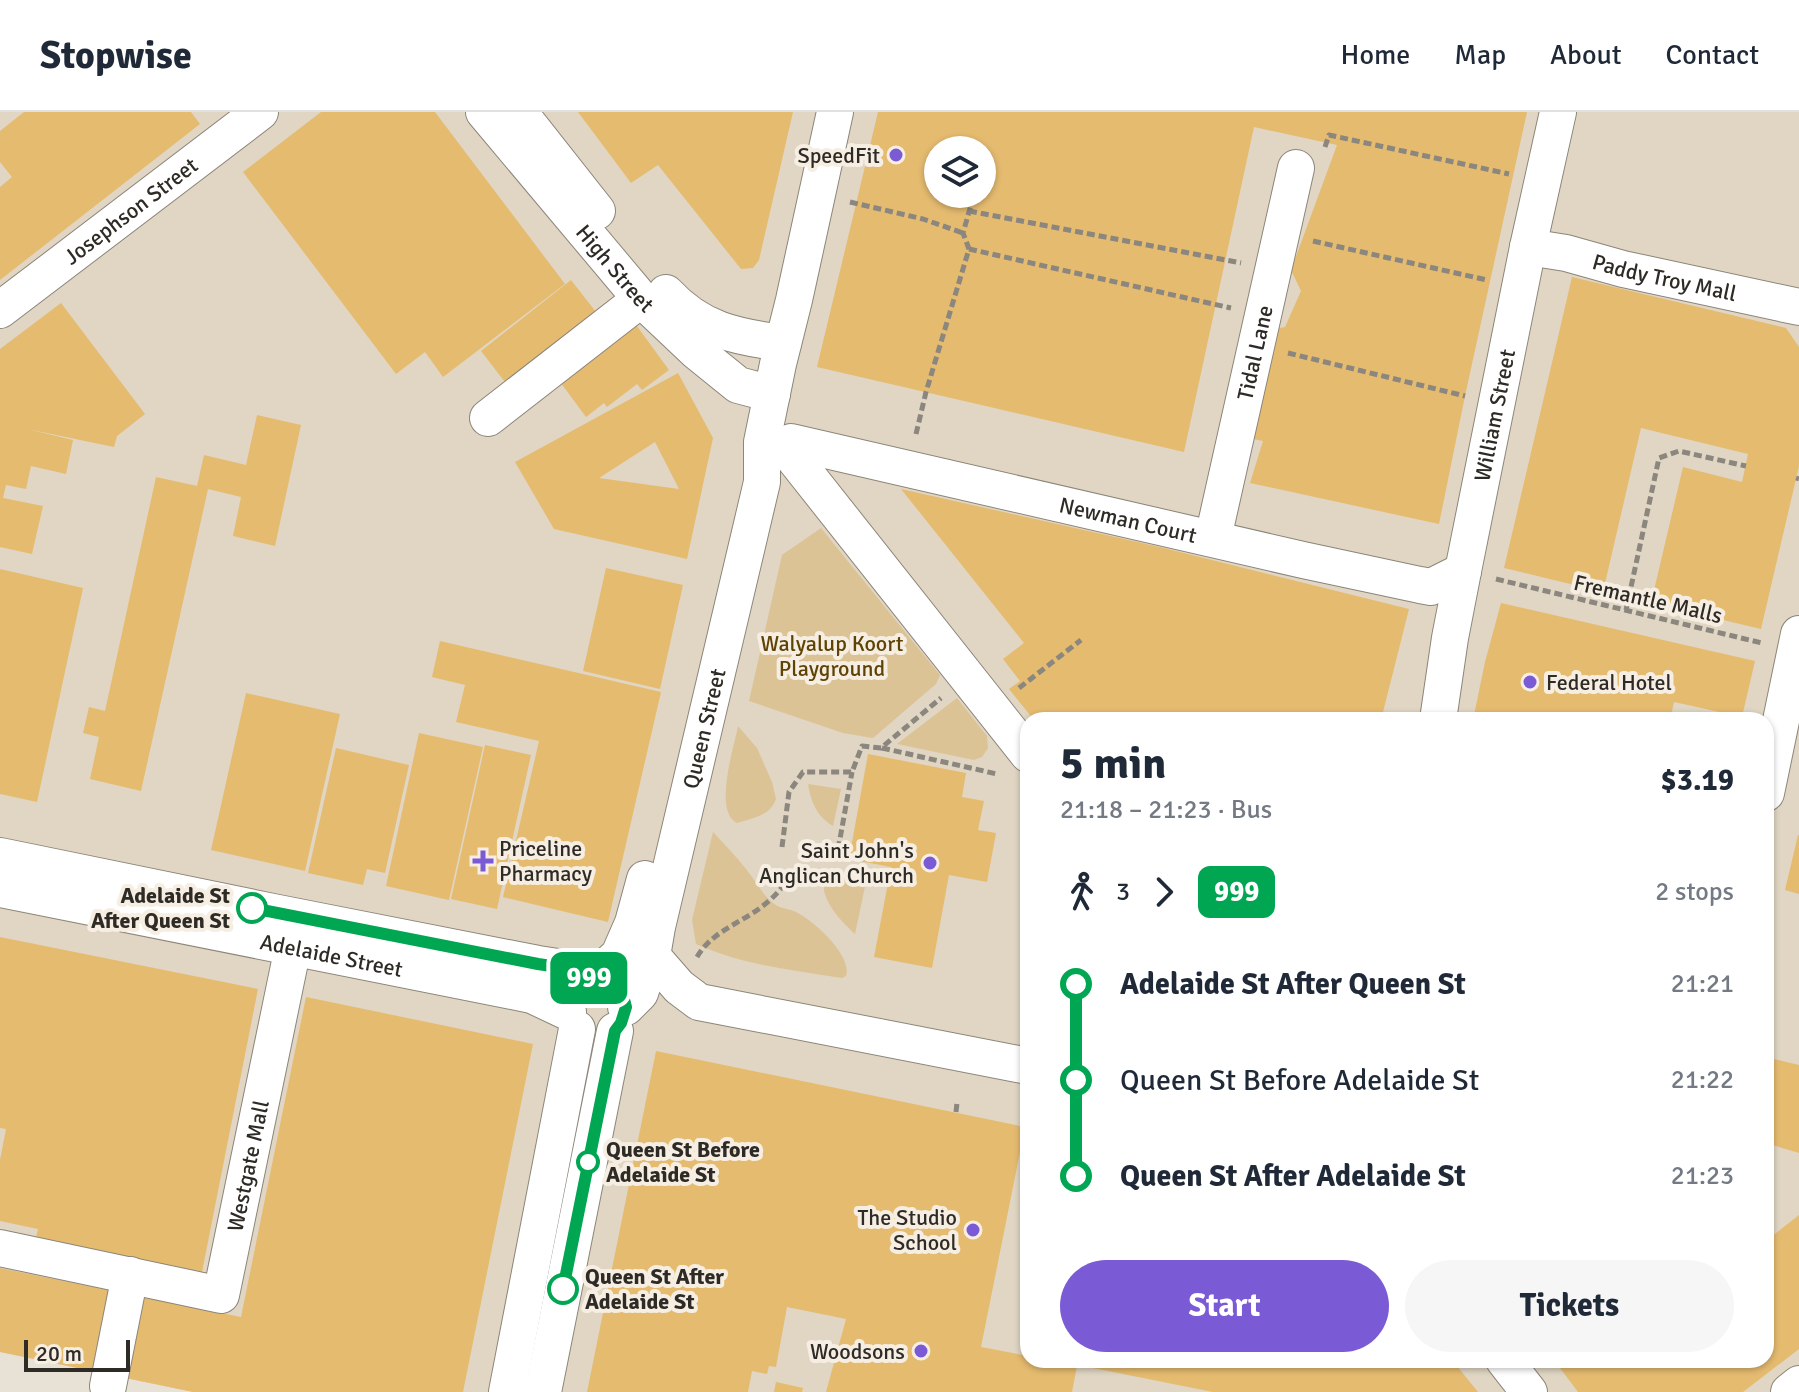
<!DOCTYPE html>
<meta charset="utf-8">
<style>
:root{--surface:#fff;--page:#f6f6f7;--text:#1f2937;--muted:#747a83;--line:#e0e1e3;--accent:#7a5bd5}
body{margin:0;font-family:Signika,sans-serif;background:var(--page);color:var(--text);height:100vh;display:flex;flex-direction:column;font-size:30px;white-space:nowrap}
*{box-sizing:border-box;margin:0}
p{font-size:26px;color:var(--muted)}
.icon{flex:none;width:44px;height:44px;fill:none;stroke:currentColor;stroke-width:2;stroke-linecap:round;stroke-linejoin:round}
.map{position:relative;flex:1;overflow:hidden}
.side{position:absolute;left:1020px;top:600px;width:754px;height:656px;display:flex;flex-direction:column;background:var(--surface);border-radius:24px;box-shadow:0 2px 6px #0004}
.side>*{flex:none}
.badge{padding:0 16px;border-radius:12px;font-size:28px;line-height:52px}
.tools{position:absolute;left:924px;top:24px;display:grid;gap:16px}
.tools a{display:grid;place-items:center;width:72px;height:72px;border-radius:50%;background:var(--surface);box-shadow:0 2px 6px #0004;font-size:40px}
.scale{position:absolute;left:24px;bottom:20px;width:106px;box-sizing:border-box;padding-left:8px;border:4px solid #2e2b26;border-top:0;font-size:22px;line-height:28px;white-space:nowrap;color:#2e2b26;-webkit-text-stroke:6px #f6eee2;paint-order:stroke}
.map>.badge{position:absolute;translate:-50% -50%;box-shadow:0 0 0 4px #fff}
.legs{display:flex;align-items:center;gap:12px;height:88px;padding:0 40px;font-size:26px}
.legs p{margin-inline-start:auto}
.headline{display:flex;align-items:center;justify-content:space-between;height:136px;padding:0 40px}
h1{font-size:44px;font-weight:700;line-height:60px}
.cta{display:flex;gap:16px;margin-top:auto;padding:16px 40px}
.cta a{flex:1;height:92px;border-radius:48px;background:var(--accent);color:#fff;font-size:32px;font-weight:700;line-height:92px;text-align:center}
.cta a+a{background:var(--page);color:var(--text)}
ul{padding:0 40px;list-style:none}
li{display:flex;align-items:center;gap:28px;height:96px;font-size:30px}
li i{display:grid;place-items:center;width:12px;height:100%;margin:0 10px;background:currentColor}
li i::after{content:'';width:20px;height:20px;margin:-10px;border:6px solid;border-radius:50%;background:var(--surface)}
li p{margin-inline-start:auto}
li:first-child i{background:linear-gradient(#0000 50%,currentColor 0)}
li:last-child i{background:linear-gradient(currentColor 50%,#0000 0)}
header{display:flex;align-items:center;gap:48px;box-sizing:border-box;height:112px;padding:0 40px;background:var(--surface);border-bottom:2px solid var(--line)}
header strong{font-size:38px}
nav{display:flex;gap:44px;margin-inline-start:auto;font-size:28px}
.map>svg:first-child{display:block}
</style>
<header>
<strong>Stopwise</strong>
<nav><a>Home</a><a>Map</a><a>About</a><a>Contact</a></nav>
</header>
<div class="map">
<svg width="1799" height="1280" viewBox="0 0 1799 1280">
<rect width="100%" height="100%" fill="#e8e1d5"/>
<path fill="#e0d6c3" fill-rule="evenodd" d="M0 0H1799V1280H193L0 1240ZM938 38H982V82H938ZM1028 608H1766V1248H1028Z"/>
<g fill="#dcc395">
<path d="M821 416 940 563 936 572 873 626 843 621 749 589 782 443Z"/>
<path d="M957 586 987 624 988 636 982 645 974 648 897 632Z"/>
<path d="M738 614 757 636 772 670 776 687C770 704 753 706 737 711 713 699 734 636 738 614Z"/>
<path d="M808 672 841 677 833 714C817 705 811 690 808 672Z"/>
<path d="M713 720C724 732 736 744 746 757 755 768 762 782 773 791 780 797 788 796 796 800 813 808 853 844 846 864L842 866C792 858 742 853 696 832L692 808Z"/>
<path d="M826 758 867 765 855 822C843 811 827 795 824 778 824 772 825 764 826 758Z"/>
</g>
<g fill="#e5bb70" fill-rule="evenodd">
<path d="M24 0H191L200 12 0 168V75L12 65 0 50V19Z"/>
<path d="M321 0H435L565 172 443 265 425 240 396 262 243 60Z"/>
<path d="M578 0H793L759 148 753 156 741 157 658 53 631 71Z"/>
<path d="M878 0H1527L1465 284 1439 412 1250 371 1263 329 1248 326 1275 217 1285 215 1301 179 1291 158 1337 33 1254 15 1184 340 817 255ZM938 38H982V82H938Z"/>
<path d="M1572 165 1786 216 1799 235V354L1761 517 1651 491 1683 355 1742 370 1748 342 1641 316 1603 480 1504 456Z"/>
<path d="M571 168 603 209 512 279 481 239Z"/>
<path d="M61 191 145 302 117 324 114 335 27 317 73 328 66 362 31 354 26 377 6 373 3 386 43 394 32 442 0 435V237Z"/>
<path d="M631 206 669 258 642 278 637 272 607 295 604 291 586 305 555 263Z"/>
<path d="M678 261 713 326 687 447 554 417 515 350ZM655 330 679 377 599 366Z"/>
<path d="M257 303 301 313 275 434 233 424 241 385 208 377 141 679 90 667 99 625 83 621 89 595 105 599 156 365 197 374 204 343 246 353Z"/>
<path d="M901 377 1164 436 1409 497 1381 608H1034L1009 577 1020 569 1003 547 1024 531Z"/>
<path d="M606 456 683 473 660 577 583 559Z"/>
<path d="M0 457 83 476 37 690 0 682Z"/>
<path d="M1501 491 1755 549 1742 605 1674 590 1670 608H1473L1485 550Z"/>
<path d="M440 529 661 580 608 810 503 785 539 629 456 610 465 573 432 565Z"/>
<path d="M246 581 340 602 305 759 211 738Z"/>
<path d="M419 621 483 635 449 788 386 774Z"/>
<path d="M485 633 531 643 497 797 451 787Z"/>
<path d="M336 636 409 653 385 761 367 757 363 773 308 761Z"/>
<path d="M868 642 966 661 962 685 984 689 978 718 996 721 987 770 949 763 932 856 874 845 891 755 849 747Z"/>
<path d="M1798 723H1799V782L1785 778Z"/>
<path d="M0 825 258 877 202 1160 36 1126 38 1117 0 1109V1048L6 1017 0 1016Z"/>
<path d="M306 885 533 932 463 1280H193L0 1240V1156L241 1205Z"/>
<path d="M656 939 1025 1015 981 1235 1028 1244V1248H1048L1077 1254 1072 1280H826L846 1207 787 1195 776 1255 769 1254 767 1262 752 1259 748 1280H587Z"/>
<path d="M1766 945 1799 953V1041L1766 1031Z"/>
<path d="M1799 1103V1237L1743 1280H1578L1554 1248H1766V1129Z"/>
<path d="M1090 1248H1452L1478 1280H1213L1088 1255Z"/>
<path d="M776 1270 803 1276 802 1280H774Z"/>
</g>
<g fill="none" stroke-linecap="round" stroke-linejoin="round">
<g stroke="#8c857a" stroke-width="38">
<g id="minor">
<path id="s1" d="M484 0 641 187 696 239 738 273 772 282"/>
<path d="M519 0 597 99"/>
<path id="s2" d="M1528 135 1566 141 1623 157 1799 195"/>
<path d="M666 181C700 218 736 225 783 231"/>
<path id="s3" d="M0 198 260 0"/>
<path d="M488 306 641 187"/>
<path id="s4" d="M791 330 1303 448 1420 473 1431 475 1463 459"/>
<path d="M789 340 1028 642"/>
<path id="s5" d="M1213 426 1296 56"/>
<path id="s6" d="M1438 608 1450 526 1463 459 1528 135 1558 0"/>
<path d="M1766 681 1799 522"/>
<path d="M0 744 278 801 538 852 571 857 589 866"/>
<path id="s7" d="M0 777 532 883 568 900"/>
<path d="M652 844 679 875 699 890 1028 954"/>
<path d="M595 865 619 843 633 811 645 767"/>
<path id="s8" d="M626 895 640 881 652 844 657 815 762 370V330L778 252 794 188 835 0"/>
<path id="s9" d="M0 1136 221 1183 293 835"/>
<path d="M1504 1248 1529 1280"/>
<path d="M108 1274 130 1163"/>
<path d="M507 1280 577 917"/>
<path d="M543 1280 615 919"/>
<path d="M1789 1280 1799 1272"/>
</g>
</g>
<g stroke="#8b867e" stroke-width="5" stroke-dasharray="8 4" stroke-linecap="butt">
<path d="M1325 35 1329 23 1509 62"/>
<path d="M850 90 923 107 963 121"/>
<path d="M969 99 1241 151"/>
<path d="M1313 129 1487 168"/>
<path d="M969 137 1231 196"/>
<path d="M1288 241 1465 284"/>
<path d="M916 322 926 280 969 137 963 121 971 93"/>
<path d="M1796 366 1799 367"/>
<path d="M1496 467 1762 531"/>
<path d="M1626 498 1659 346 1679 339 1746 354"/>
<path d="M1019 576 1081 528"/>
<path d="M882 636 997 662"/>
<path d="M782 735 789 680 803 660H852L862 634 881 636 941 586"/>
<path d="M836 749 852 660"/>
<path d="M697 845C714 816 747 810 771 787 779 780 785 771 792 763"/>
<path d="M956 1000 957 991"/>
</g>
<use href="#minor" stroke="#fff" stroke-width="36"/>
</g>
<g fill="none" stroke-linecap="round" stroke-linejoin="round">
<g stroke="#fff" stroke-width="18">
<path id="line-1" d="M252 796 538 852 571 857 589 866H603L617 873 622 880 626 895 621 911 615 919 563 1177"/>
</g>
<use href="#line-1" stroke="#00a651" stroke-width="12"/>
</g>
<g fill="#7a5bd5" stroke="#f6eee2" stroke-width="3">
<circle cx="896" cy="43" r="8"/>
<circle cx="1530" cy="570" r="8"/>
<path d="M479 737h8v8h8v8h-8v8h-8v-8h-8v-8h8z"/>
<circle cx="930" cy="751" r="8"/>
<circle cx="973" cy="1118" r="8"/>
<circle cx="921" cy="1239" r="8"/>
</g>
<g fill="#fff" stroke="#00a651" stroke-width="4">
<circle cx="252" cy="796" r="14"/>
<circle cx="588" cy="1050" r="10"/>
<circle cx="563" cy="1177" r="14"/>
</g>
<g text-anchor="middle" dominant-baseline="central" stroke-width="8" stroke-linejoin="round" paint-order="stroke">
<g font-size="22" fill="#2e2b26" stroke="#f6eee2" text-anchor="end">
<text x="880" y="43">SpeedFit</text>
<text x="1546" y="570" text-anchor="start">Federal Hotel</text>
<text x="499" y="736" text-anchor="start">Priceline<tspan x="499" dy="25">Pharmacy</tspan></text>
<text x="914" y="738">Saint John's<tspan x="914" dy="25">Anglican Church</tspan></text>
<text x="957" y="1105">The Studio<tspan x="957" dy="25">School</tspan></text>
<text x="905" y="1239">Woodsons</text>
</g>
<g font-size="22" fill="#2e2b26" stroke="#f6eee2">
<text stroke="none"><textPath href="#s3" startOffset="164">Josephson Street</textPath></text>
<text stroke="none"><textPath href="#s1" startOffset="204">High Street</textPath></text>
<text stroke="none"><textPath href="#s2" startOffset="140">Paddy Troy Mall</textPath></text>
<text stroke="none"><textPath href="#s5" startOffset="190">Tidal Lane</textPath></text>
<text stroke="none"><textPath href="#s6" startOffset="310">William Street</textPath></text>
<text stroke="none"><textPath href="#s4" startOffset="346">Newman Court</textPath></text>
<text transform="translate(1648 487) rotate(13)">Fremantle Malls</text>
<text stroke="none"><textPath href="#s8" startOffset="292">Queen Street</textPath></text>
<text stroke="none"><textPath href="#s7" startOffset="338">Adelaide Street</textPath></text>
<text stroke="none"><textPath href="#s9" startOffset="358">Westgate Mall</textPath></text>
</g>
<g font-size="22" fill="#5e4304" stroke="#f6eee2">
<text x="832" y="531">Walyalup Koort<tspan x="832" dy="25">Playground</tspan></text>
</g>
<g font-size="22" font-weight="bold" fill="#2e2b26" stroke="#f6eee2" text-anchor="start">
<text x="230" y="783" text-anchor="end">Adelaide St<tspan x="230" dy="25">After Queen St</tspan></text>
<text x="606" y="1037">Queen St Before<tspan x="606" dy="25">Adelaide St</tspan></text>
<text x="585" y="1164">Queen St After<tspan x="585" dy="25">Adelaide St</tspan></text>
</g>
</g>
</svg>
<div class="tools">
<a><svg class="icon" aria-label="layers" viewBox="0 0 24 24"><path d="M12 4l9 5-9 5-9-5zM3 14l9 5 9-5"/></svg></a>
</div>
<div class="scale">20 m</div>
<b class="badge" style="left:589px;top:866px;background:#00a651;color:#fff">999</b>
<section class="side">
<div class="headline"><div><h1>5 min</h1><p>21:18 – 21:23 · Bus</p></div><b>$3.19</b></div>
<div class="legs"><svg class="icon" aria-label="walk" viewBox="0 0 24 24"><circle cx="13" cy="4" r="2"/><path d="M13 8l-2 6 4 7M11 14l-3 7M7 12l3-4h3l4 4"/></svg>3<svg class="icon" aria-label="forward" viewBox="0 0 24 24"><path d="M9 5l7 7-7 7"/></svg><b class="badge" style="background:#00a651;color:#fff">999</b><p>2 stops</p></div>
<ul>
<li><i style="color:#00a651"></i><b>Adelaide St After Queen St</b><p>21:21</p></li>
<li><i style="color:#00a651"></i><span>Queen St Before Adelaide St</span><p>21:22</p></li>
<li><i style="color:#00a651"></i><b>Queen St After Adelaide St</b><p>21:23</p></li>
</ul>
<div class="cta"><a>Start</a><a>Tickets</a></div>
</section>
</div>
